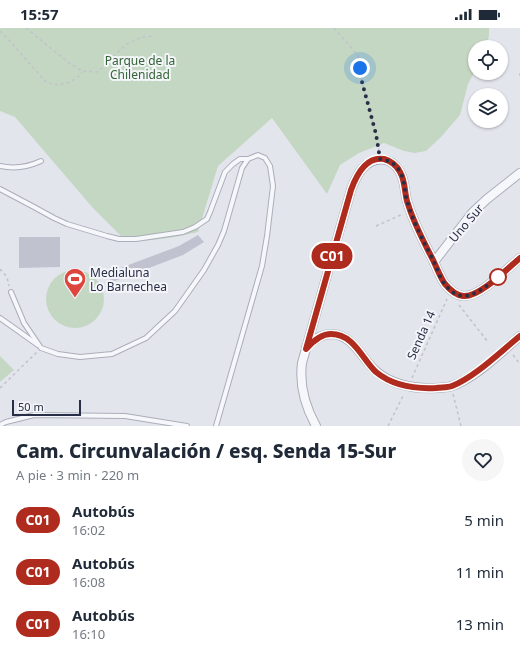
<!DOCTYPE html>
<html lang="es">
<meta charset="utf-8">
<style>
:root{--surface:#fff;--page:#f6f6f7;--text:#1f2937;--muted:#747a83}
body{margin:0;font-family:"Noto Sans",sans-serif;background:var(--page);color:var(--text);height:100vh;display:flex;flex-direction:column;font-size:15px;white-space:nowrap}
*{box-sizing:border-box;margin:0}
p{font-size:13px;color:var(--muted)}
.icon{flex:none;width:22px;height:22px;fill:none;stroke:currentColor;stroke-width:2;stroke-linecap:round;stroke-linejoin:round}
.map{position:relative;height:398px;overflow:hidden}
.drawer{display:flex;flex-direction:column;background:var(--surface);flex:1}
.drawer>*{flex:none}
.badge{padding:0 8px;border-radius:13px;font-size:14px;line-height:26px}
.controls{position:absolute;left:468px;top:12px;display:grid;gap:8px}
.controls a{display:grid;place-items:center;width:40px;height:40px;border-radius:50%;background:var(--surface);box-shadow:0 1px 3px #0004;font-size:20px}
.scale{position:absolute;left:12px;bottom:10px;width:69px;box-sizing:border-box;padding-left:4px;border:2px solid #292e47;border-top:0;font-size:11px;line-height:14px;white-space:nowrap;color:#292e47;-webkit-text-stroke:3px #f3f5f9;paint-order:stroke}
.you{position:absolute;width:20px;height:20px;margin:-10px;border:3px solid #fff;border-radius:50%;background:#1a73e8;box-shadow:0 0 0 6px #1a73e833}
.map>.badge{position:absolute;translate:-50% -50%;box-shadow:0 0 0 2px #fff}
.round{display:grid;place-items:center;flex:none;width:42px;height:42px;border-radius:21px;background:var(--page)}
.overview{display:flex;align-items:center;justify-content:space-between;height:68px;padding:0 16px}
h1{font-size:19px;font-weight:800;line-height:30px}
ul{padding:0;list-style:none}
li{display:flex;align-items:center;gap:12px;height:52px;padding:0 16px}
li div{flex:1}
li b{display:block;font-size:15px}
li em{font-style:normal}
li .badge{min-width:44px;font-weight:700;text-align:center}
.status{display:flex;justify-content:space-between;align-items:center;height:28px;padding:0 20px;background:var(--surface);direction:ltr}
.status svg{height:11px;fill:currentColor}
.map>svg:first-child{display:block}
</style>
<div class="status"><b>15:57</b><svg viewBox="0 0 49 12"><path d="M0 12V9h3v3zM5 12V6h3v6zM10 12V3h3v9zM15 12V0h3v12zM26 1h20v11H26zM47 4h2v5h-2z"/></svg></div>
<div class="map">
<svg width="520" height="398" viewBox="0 0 520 398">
<rect width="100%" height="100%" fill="#e3e5ec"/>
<g fill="#c4d7c3">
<path d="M0 0H489V8L486 19H475V43L468 56 460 87 441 109 426 123 415 125 404 123 384 115 359 125 340 137 327 166 272 90 218 138 198 204C173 210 152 213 126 213L92 179 15 89 0 83Z"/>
<circle cx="75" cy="271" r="29"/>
<path d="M0 328 14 342 0 354Z"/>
</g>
<g fill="#c0c2d0">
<path d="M198 207 204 214 183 227 112 254 107 245 179 218Z"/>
<path d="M19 209H60V239L19 240Z"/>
</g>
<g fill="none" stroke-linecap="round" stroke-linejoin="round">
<g stroke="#abaeba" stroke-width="6">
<g id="service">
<path d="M0 138C14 141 28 139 41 133"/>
<path d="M0 161 34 179 54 190 67 196 107 208 119 211H136L183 204 195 199 207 191 210 184 225 144 233 136 240 131H248"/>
<path d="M11 264 24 295 41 320 58 326 80 329 112 326 146 310 175 283 204 242 218 217 224 203 242 140 248 131 258 127 265 130 270 138 273 158 267 208 262 238 216 398"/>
<path d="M0 290 38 317"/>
<path d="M0 397 6 394 34 387 125 388 187 398"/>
</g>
</g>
<g stroke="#abaeba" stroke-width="10">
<g id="minor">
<path d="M434 234 472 185 487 171 520 145"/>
<path d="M306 320C313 312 321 306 332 306 354 307 362 332 377 344 394 358 415 361 437 360 442 359 447 360 452 358 478 348 499 326 520 308"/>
<path d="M316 398C305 378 299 358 302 335L351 162C354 154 357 147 362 141 374 128 391 128 400 144 406 154 404 166 408 176 414 196 424 214 433 232 437 240 440 249 445 256 450 262 455 267 463 268 479 270 508 240 520 230"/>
</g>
</g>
<g stroke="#c1c3cb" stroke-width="1.5" stroke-dasharray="3 3" stroke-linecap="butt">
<path d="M26 0 69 35 82 43 97 44 107 36 117 25 127 16 142 9 153 8"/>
<path d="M334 0 358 27 362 54 376 106 379 123"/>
<path d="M0 3 7 10 47 55 59 57 70 54 79 48 82 44"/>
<path d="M520 45V50"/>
<path d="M376 198 403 186"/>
<path d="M0 241 7 249 9 258"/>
<path d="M459 277 488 314"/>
<path d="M513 327 520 336"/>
<path d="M412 350 447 271"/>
<path d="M0 360 37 324"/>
<path d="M453 366 461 398"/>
<path d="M388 398 404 366"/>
</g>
<use href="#service" stroke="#f6f7fa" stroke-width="4"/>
<use href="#minor" stroke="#f6f7fa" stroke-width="8"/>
</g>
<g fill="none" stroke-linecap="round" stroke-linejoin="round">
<g stroke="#fff" stroke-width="9">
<path id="line" d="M520 230C508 240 479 270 463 268 455 267 450 262 445 256 440 249 437 240 433 232 424 214 414 196 408 176 404 166 406 154 400 144 397 138 391 133 384 131 366 128 356 148 351 162L306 321C313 313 321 306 331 306 354 306 362 331 376 344 393 358 415 361 436 360 441 359 447 360 452 358 475 349 500 324 520 308"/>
</g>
<use href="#line" stroke="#af2b1e" stroke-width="6"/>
<path stroke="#292e47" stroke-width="4" stroke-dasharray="0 7.2" d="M360 40 362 54 376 106 380 131C389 132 396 136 400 144 406 154 404 166 408 176 414 196 424 214 433 232 437 240 439 248 444 255 448 261 455 268 464 268 475 268 489 256 498 249"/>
</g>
<defs>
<g id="stadium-pin" transform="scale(1.15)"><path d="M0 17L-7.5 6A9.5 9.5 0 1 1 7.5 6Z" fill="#dd453d" stroke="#f3f5f9"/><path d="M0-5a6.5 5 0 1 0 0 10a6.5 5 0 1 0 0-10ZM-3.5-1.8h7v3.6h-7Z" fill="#fff"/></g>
</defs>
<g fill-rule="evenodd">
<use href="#stadium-pin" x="75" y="251"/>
</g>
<circle fill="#fff" stroke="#af2b1e" stroke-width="2" cx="498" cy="249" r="8"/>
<g text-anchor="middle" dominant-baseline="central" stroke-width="4" stroke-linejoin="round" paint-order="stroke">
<g font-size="12" fill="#346435" stroke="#f3f5f9">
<text x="140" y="32">Parque de la<tspan x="140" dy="14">Chilenidad</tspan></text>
</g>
<g font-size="12" fill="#292e47" stroke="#f3f5f9">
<text transform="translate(466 195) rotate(-50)">Uno Sur</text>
<text transform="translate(421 307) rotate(-66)">Senda 14</text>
</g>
<g font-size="12" fill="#292e47" stroke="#f3f5f9" text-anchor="start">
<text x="90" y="244">Medialuna<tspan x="90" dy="14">Lo Barnechea</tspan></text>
</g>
</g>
</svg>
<div class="controls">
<a><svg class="icon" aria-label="locate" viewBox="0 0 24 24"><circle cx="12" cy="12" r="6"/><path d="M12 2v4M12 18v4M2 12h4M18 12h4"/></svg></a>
<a><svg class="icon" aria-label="layers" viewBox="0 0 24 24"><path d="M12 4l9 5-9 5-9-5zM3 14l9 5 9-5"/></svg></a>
</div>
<div class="scale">50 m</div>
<div class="you" style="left:360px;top:40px"></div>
<b class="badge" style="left:332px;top:228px;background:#af2b1e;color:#fff">C01</b>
</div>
<section class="drawer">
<div class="overview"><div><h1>Cam. Circunvalación / esq. Senda 15-Sur</h1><p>A pie · 3 min · 220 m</p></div><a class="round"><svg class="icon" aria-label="heart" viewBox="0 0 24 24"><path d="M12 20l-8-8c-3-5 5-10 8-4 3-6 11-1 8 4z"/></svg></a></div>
<ul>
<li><span class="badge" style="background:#af2b1e;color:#fff">C01</span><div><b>Autobús</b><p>16:02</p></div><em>5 min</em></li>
<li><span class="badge" style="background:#af2b1e;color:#fff">C01</span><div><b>Autobús</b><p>16:08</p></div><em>11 min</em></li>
<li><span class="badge" style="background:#af2b1e;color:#fff">C01</span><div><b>Autobús</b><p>16:10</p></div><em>13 min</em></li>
</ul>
</section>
